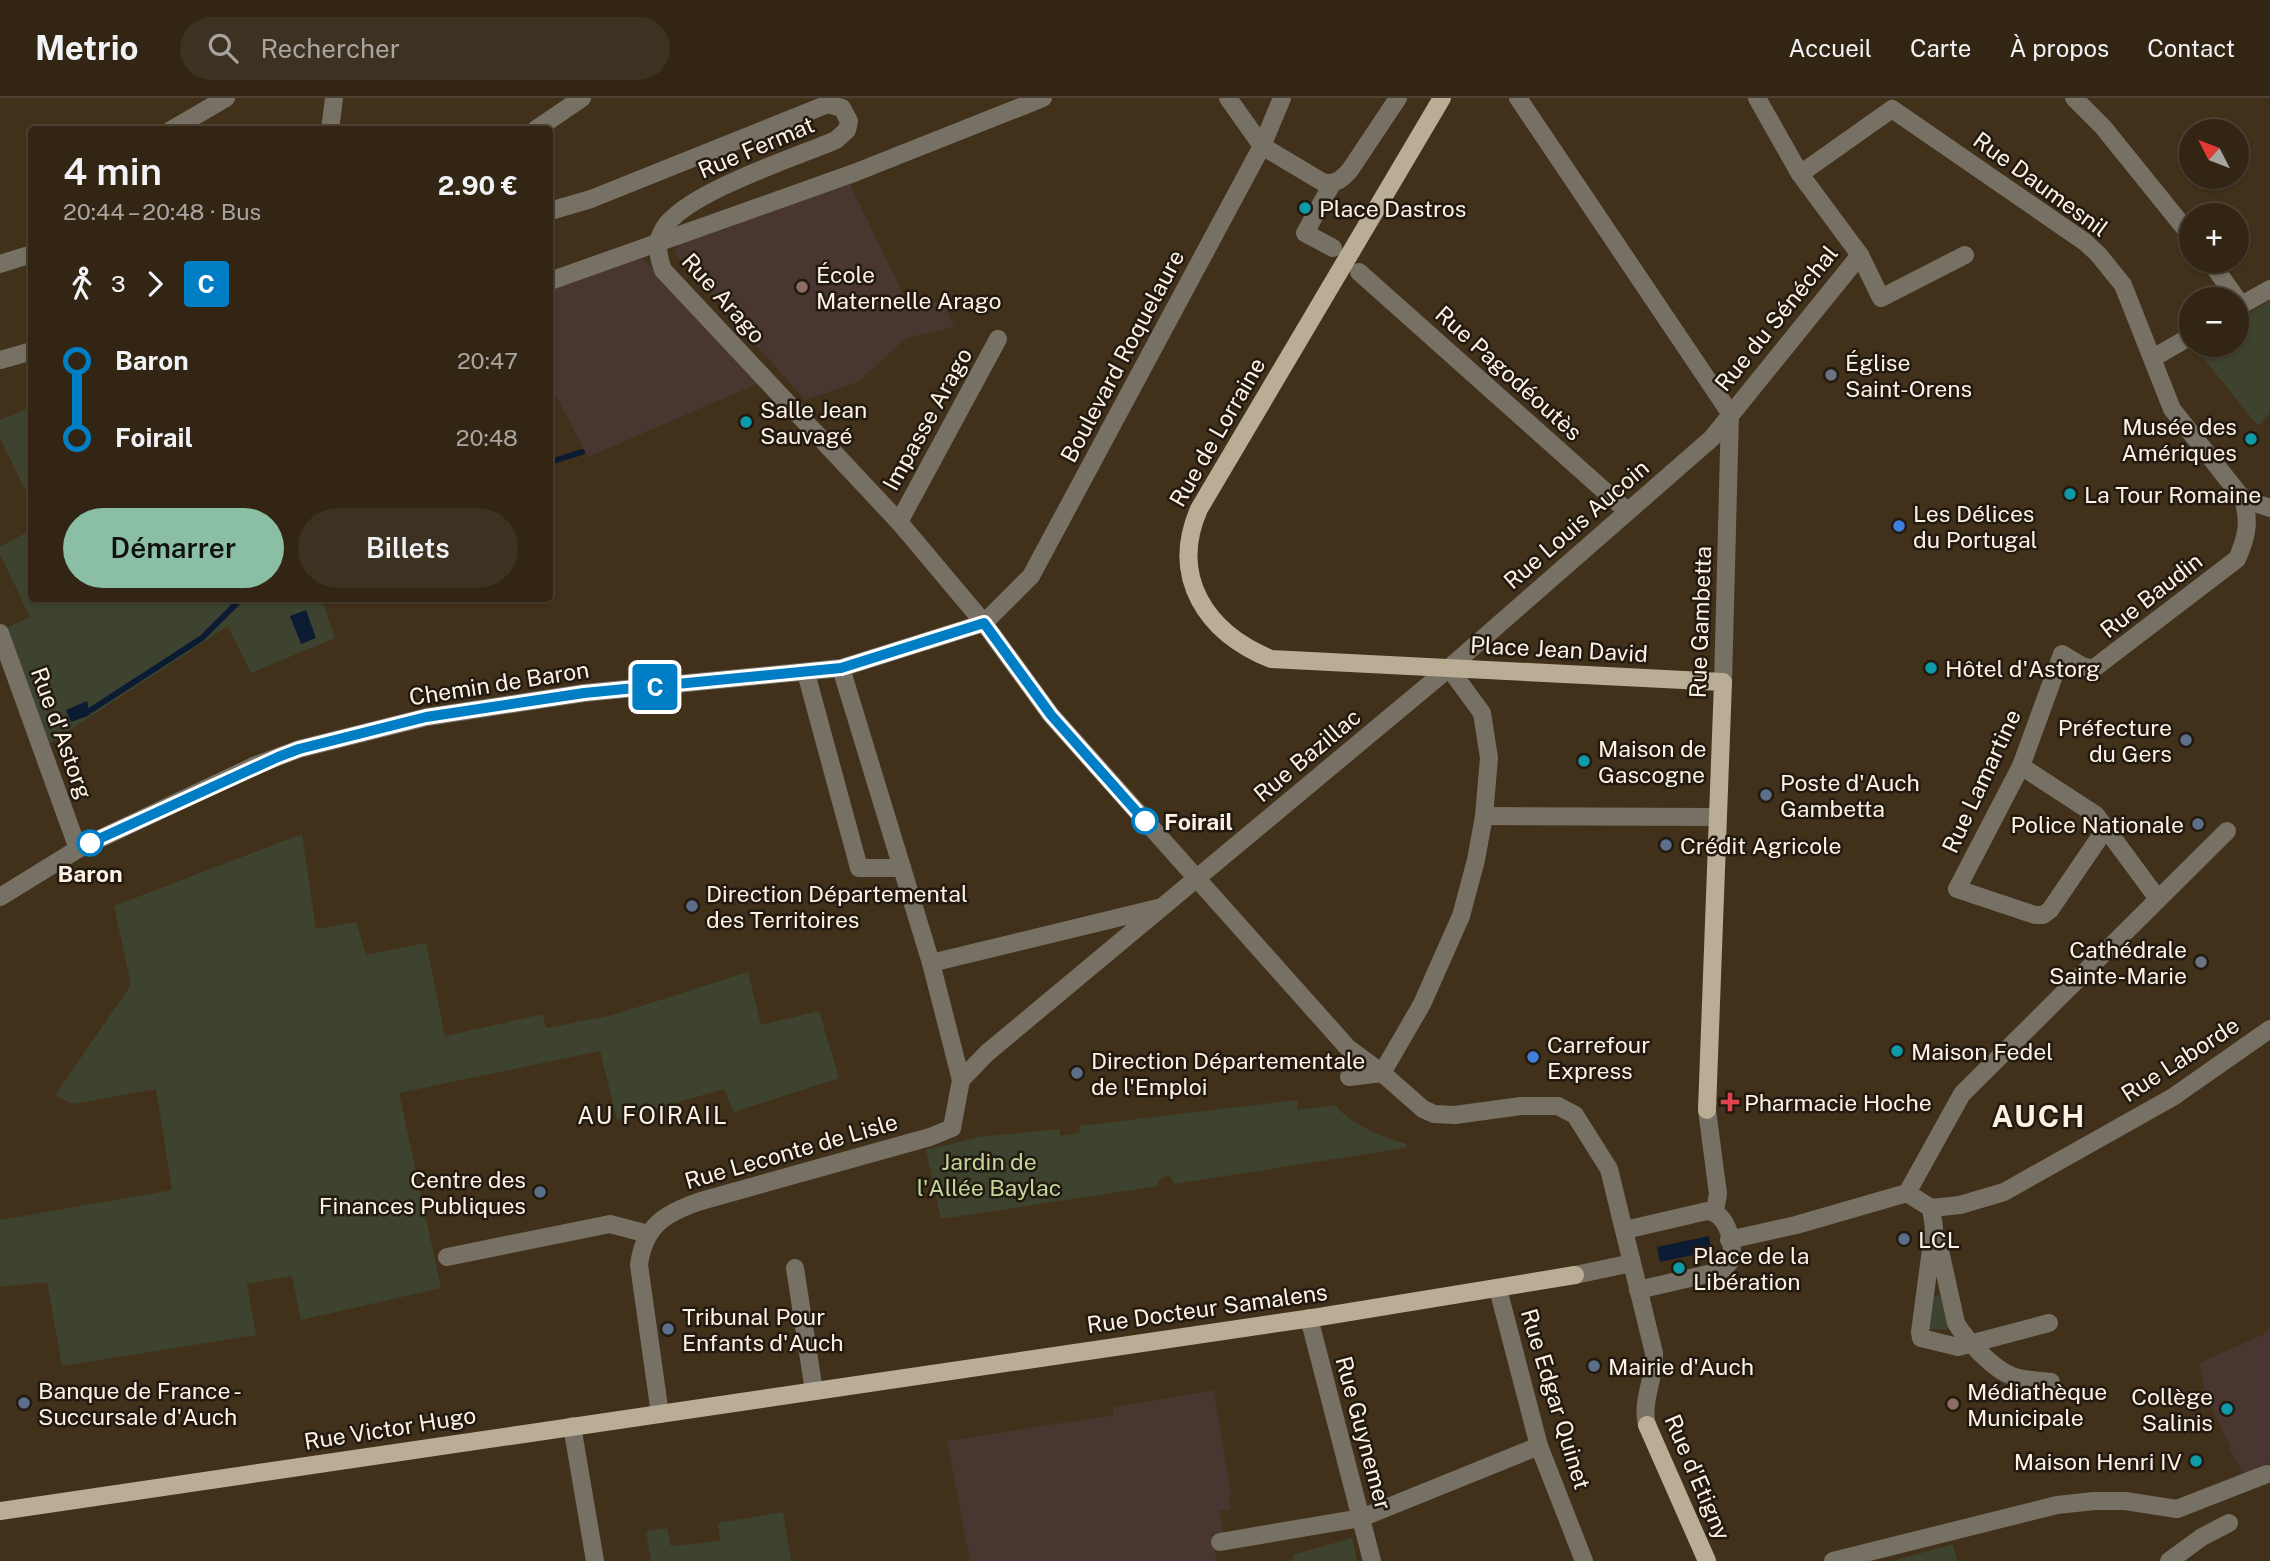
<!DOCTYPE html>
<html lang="fr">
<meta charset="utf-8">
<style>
:root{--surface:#322514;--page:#3d3122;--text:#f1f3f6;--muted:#a8a5a0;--line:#4d4234;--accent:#8abfa5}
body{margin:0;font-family:"Public Sans",sans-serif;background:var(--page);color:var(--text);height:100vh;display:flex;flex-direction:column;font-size:26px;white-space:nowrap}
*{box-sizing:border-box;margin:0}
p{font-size:23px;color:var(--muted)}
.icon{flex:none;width:38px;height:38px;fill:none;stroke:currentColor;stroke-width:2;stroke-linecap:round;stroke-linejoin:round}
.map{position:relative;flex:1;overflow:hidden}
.side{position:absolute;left:28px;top:28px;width:525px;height:476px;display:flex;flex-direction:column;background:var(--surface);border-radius:7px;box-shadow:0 2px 5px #0004,0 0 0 2px var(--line)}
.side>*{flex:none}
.badge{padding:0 14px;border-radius:5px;font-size:24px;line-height:46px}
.needle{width:46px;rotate:312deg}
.controls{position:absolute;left:2179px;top:21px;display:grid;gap:14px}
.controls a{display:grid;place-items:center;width:70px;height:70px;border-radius:50%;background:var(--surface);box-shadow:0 2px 5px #0004,0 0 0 2px var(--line);font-size:35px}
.map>.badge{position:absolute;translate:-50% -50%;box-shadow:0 0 0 4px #fff}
.legs{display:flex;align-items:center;gap:10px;height:77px;padding:0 35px;font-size:23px}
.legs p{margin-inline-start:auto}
.overview{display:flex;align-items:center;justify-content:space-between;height:119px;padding:0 35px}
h1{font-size:38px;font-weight:600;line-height:52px}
.action{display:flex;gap:14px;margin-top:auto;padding:14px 35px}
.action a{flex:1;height:80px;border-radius:42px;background:var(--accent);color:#111;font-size:28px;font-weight:600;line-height:80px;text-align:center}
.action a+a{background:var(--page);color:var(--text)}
ul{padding:0 35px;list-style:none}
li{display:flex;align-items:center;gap:24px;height:77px;font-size:26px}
li i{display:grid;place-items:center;width:10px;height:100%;margin:0 9px;background:currentColor}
li i::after{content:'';width:18px;height:18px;margin:-9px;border:5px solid;border-radius:50%;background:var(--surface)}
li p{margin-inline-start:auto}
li:first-child i{background:linear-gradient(#0000 50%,currentColor 0)}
li:last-child i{background:linear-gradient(currentColor 50%,#0000 0)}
header{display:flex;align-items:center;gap:42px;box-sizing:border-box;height:98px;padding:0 35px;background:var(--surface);border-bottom:2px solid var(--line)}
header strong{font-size:33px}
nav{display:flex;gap:38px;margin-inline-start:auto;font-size:24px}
.search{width:490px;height:63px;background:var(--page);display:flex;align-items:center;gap:18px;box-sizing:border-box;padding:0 24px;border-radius:38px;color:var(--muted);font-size:26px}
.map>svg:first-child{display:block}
</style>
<header>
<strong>Metrio</strong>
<div class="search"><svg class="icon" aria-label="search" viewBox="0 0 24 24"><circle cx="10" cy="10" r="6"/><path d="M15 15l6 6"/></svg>Rechercher</div>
<nav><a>Accueil</a><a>Carte</a><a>À propos</a><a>Contact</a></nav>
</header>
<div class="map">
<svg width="2270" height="1463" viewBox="0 0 2270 1463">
<rect width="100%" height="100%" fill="#42311a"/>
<g fill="#4a3631">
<path d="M849 84 910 211 942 202 954 229 906 240 858 284 805 302 675 156 678 144Z"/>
<path d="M641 159 759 285 588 359 550 286V191Z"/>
<path d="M2270 1229V1364L2244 1376 2229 1350 2230 1348 2206 1299 2199 1265 2264 1236Z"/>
<path d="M1214 1292 1231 1396 1229 1398 1231 1411 1219 1413 1224 1435 1212 1437 1217 1463H970L947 1343 1113 1317V1309Z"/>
</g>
<g fill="#3d432e">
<path d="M2270 202V315L2258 328 2194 248 2236 247 2237 223Z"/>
<path d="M31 309V404L0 340V322Z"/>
<path d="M31 432 32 500 322 501 335 540 251 575 228 528 49 646 6 530 30 519 0 456V449Z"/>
<path d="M302 736 316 831 356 824 366 857 426 845 445 938 543 916 546 930 613 917 748 874 761 927 819 913 839 980 734 1014 724 991 617 1022 600 953 399 995 441 1190 301 1222 292 1178 247 1186 256 1237 62 1268 47 1184 0 1189V1122L172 1092 156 991 73 1006 55 997 131 887 114 808Z"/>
<path d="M1297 1002 1298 1012 1335 1007C1352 1027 1382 1039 1407 1046L1405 1050 1174 1086 1171 1079 1165 1078 1159 1082 1158 1088 941 1121 926 1052 979 1039 1060 1031V1038L1080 1035 1079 1028Z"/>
<path d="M1943 1197 1948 1232 1928 1231 1931 1198Z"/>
<path d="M783 1414 791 1463H651L646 1433 667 1430 671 1448 720 1443 718 1425Z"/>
<path d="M1352 1440 1357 1463H1290L1293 1461V1457Z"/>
<path d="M1953 1446 1957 1463H1893Z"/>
</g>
<g fill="#0c1b34">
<path d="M306 512 316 540 301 546 290 518Z"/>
<path d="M87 603 90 617 71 624 66 612Z"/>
<path d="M1709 1138 1712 1153 1660 1164 1657 1149Z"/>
</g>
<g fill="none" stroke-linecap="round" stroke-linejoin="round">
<g stroke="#0c1b34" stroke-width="6">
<path d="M550 364 582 354"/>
<path d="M91 612 202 540 242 500"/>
</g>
<g stroke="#777165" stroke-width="18">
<path d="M1228 0 1262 48 1324 85C1337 86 1342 81 1350 72L1398 0"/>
<path d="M1518 0 1730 315 1723 584"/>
<path d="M1757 0 1800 76 1860 157 1881 200 1965 157"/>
<path d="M2074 0 2103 29 2191 138"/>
<path d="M171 32 226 0"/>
<path d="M330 32 334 0"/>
<path d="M535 32 582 0"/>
<path d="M1800 76 1892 11 2085 144 2098 156 2123 187 2172 311 2243 401C2250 423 2247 439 2237 461L2093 571 2082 568 2062 556 2021 668 1957 791 2035 817H2043L2050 812 2106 730"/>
<path d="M1332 86 1305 135 1333 150"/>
<path d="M550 113 591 101 828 6 842 10 849 23 847 32 836 42C794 60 687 94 664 130 655 144 658 158 663 172L899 424 984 525 1051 617 1348 950 1382 975 1423 1011 1434 1016 1455 1017 1521 1008H1558L1575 1017 1609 1071 1654 1255C1655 1281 1641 1302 1647 1327"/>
<path d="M2210 163 2241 207"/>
<path d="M0 166 32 156"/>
<path d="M1359 174 1627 413"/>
<path d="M550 183 854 75 1043 0"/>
<path d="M2236 210 2270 191"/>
<path d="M2153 260 2191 238"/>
<path d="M0 262 32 253"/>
<path d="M2243 401 2270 410"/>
<path d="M899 424 998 241"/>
<path d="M0 535 78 751"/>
<path d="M806 575 859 770H902"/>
<path d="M2021 668 2096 717 2158 801"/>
<path d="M1484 718 1717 719"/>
<path d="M0 799 78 751 256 667 299 651 427 619 584 595 841 570 984 525 1031 478 1262 48 1282 0"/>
<path d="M931 865 1158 810"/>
<path d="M1382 975 1422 906 1461 818 1476 762 1484 718 1489 660 1482 615 1449 570"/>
<path d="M1349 979 1382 975"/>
<path d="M961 982 987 955 1449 570 1712 340 1860 157"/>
<path d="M1707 1012 1718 1096 1715 1113"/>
<path d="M1907 1095 1962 996 2227 733"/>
<path d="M1907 1095 1931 1110 1960 1107 2004 1094 2173 999 2270 931"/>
<path d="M1931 1110 1934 1129 1920 1234 1921 1240 1958 1249 2049 1225"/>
<path d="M1625 1132 1707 1113C1726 1114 1734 1142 1731 1159 1731 1165 1725 1169 1721 1173L1638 1192"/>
<path d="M1937 1139 1956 1225C1966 1242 1993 1271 2012 1278 2023 1283 2039 1282 2051 1284"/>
<path d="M1729 1142 1796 1127 1907 1095"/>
<path d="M447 1159 610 1126 648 1136"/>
<path d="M795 1170 814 1293"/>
<path d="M1575 1177 1632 1165"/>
<path d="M1498 1191 1539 1348 1584 1463"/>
<path d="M1309 1220 1372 1463"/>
<path d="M660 1316 639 1167C644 1128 665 1115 701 1103L930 1039 952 1030 961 982 931 865 841 570"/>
<path d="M572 1328 595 1463"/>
<path d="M1220 1444 1361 1420 1539 1348"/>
<path d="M1833 1463 2057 1407 2094 1403H2125L2177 1411 2267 1376"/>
<path d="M2169 1463 2202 1439 2229 1425"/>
</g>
<g stroke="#b9ae95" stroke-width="18">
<path d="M1442 0 1199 411C1169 480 1207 535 1271 561L1723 584 1707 1012"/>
<path d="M1647 1327 1707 1463"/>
<path d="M0 1413 1319 1219 1575 1177"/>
</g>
</g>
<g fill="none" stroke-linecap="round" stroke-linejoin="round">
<g stroke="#fff" stroke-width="16">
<path id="line-1" d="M90 745 278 659 299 651 426 619 584 595 841 570 984 525 1051 617 1145 723"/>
</g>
<use href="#line-1" stroke="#007ec5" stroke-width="10"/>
</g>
<g fill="#0f9aa8" stroke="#221a10" stroke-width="2.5">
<circle cx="1305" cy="110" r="7"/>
<circle cx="746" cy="324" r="7"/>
<circle cx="2251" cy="341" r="7"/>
<circle cx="2070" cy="396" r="7"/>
<circle cx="1931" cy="570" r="7"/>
<circle cx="1584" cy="663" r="7"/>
<circle cx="1897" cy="953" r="7"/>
<circle cx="1679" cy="1170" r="7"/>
<circle cx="2227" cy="1311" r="7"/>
<circle cx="2196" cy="1363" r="7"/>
</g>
<g fill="#8d6e63" stroke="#221a10" stroke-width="2.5">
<circle cx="802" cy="189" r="7"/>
<circle cx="1953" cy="1306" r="7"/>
</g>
<g fill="#6b7280" stroke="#221a10" stroke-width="2.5">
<circle cx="1831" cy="277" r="7"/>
<circle cx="2201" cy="864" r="7"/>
</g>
<g fill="#3f7fe0" stroke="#221a10" stroke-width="2.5">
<circle cx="1899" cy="428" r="7"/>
<circle cx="1533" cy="959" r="7"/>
</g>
<g fill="#5c6f8a" stroke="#221a10" stroke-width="2.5">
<circle cx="2186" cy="642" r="7"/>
<circle cx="1766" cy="697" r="7"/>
<circle cx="2198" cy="726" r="7"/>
<circle cx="1666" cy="747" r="7"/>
<circle cx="692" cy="808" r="7"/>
<circle cx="1077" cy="975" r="7"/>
<circle cx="540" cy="1094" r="7"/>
<circle cx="1904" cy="1141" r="7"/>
<circle cx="668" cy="1231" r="7"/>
<circle cx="1594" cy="1268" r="7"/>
<circle cx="24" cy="1305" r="7"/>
</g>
<g fill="#fff" stroke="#007ec5" stroke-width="3.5">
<circle cx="1145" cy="723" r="12"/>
<circle cx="90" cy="745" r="12"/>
</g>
<path fill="#e0444e" stroke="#221a10" stroke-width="2.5" d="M1726.5 993.5h7v7h7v7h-7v7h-7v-7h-7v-7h7z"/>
<g text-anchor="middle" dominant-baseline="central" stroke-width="5" stroke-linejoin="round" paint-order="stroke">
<g font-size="23" fill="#fdf2e4" stroke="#221a10">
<text transform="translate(756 49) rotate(-23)">Rue Fermat</text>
<text transform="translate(2041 86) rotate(36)">Rue Daumesnil</text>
<text transform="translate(724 200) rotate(48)">Rue Arago</text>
<text transform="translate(1776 220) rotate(-51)">Rue du Sénéchal</text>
<text transform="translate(1122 258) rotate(-62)">Boulevard Roquelaure</text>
<text transform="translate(1509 275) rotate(42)">Rue Pagodéoutès</text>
<text transform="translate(927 321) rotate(-61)">Impasse Arago</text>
<text transform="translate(1217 334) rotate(-60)">Rue de Lorraine</text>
<text transform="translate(1576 426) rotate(-41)">Rue Louis Aucoin</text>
<text transform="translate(2151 497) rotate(-38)">Rue Baudin</text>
<text transform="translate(1700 524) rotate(-88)">Rue Gambetta</text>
<text transform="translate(1559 551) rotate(3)">Place Jean David</text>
<text transform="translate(499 585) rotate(-9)">Chemin de Baron</text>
<text transform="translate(62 635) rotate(70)">Rue d'Astorg</text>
<text transform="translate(1307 657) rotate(-40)">Rue Bazillac</text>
<text transform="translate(1981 683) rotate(-65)">Rue Lamartine</text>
<text transform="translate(2180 961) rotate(-33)">Rue Laborde</text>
<text transform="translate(791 1053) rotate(-16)">Rue Leconte de Lisle</text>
<text transform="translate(1207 1210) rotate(-8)">Rue Docteur Samalens</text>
<text transform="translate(1556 1301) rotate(73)">Rue Edgar Quinet</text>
<text transform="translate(390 1330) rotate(-9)">Rue Victor Hugo</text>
<text transform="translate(1364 1335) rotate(75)">Rue Guynemer</text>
<text transform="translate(1698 1379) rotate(67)">Rue d'Etigny</text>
</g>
<g font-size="23" fill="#fdf2e4" stroke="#221a10" text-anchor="start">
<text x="1319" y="110">Place Dastros</text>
<text x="816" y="176">École<tspan x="816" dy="26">Maternelle Arago</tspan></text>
<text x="1845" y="264">Église<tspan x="1845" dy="26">Saint-Orens</tspan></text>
<text x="760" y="311">Salle Jean<tspan x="760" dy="26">Sauvagé</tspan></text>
<text x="2237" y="328" text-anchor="end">Musée des<tspan x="2237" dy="26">Amériques</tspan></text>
<text x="2084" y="396">La Tour Romaine</text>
<text x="1913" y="415">Les Délices<tspan x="1913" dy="26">du Portugal</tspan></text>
<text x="1945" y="570">Hôtel d'Astorg</text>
<text x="2172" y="629" text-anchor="end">Préfecture<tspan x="2172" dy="26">du Gers</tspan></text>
<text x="1598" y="650">Maison de<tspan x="1598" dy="26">Gascogne</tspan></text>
<text x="1780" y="684">Poste d'Auch<tspan x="1780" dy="26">Gambetta</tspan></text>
<text x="2184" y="726" text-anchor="end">Police Nationale</text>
<text x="1680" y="747">Crédit Agricole</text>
<text x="706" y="795">Direction Départemental<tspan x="706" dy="26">des Territoires</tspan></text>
<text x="2187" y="851" text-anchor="end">Cathédrale<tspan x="2187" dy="26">Sainte-Marie</tspan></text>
<text x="1547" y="946">Carrefour<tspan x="1547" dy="26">Express</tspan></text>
<text x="1911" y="953">Maison Fedel</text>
<text x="1091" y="962">Direction Départementale<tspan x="1091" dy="26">de l'Emploi</tspan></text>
<text x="1744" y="1004">Pharmacie Hoche</text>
<text x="526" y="1081" text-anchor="end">Centre des<tspan x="526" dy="26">Finances Publiques</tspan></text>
<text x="1918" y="1141">LCL</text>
<text x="1693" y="1157">Place de la<tspan x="1693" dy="26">Libération</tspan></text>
<text x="682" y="1218">Tribunal Pour<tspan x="682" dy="26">Enfants d'Auch</tspan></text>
<text x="1608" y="1268">Mairie d'Auch</text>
<text x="38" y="1292">Banque de France -<tspan x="38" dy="26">Succursale d'Auch</tspan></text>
<text x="1967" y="1293">Médiathèque<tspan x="1967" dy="26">Municipale</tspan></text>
<text x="2213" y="1298" text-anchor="end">Collège<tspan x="2213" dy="26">Salinis</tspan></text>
<text x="2182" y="1363" text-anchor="end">Maison Henri IV</text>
</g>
<g font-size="23" font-weight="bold" fill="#fdf2e4" stroke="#221a10" text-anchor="start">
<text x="1164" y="723">Foirail</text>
<text x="90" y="775" text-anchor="middle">Baron</text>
</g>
<g font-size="23" fill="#c3d599" stroke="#221a10">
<text x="989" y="1063">Jardin de<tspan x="989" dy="26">l'Allée Baylac</tspan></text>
</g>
<g font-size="24" letter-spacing="2" fill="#fdf2e4" stroke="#221a10">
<text x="653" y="1017">AU FOIRAIL</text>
</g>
<g font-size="30" font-weight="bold" letter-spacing="2" fill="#fdf2e4" stroke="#221a10">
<text x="2039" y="1018">AUCH</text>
</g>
</g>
</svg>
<div class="controls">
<a><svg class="needle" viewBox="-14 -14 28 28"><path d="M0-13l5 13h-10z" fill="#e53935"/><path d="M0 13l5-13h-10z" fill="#a8a5a0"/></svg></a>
<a>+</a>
<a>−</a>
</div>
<b class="badge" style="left:655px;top:589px;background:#007ec5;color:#fff">C</b>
<section class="side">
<div class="overview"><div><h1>4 min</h1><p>20:44 – 20:48 · Bus</p></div><b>2.90 €</b></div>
<div class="legs"><svg class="icon" aria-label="walk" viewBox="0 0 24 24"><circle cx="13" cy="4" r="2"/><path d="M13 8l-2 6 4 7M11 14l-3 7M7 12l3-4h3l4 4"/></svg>3<svg class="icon" aria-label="forward" viewBox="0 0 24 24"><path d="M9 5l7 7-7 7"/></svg><b class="badge" style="background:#007ec5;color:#fff">C</b></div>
<ul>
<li><i style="color:#007ec5"></i><b>Baron</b><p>20:47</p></li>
<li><i style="color:#007ec5"></i><b>Foirail</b><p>20:48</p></li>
</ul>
<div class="action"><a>Démarrer</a><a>Billets</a></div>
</section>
</div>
